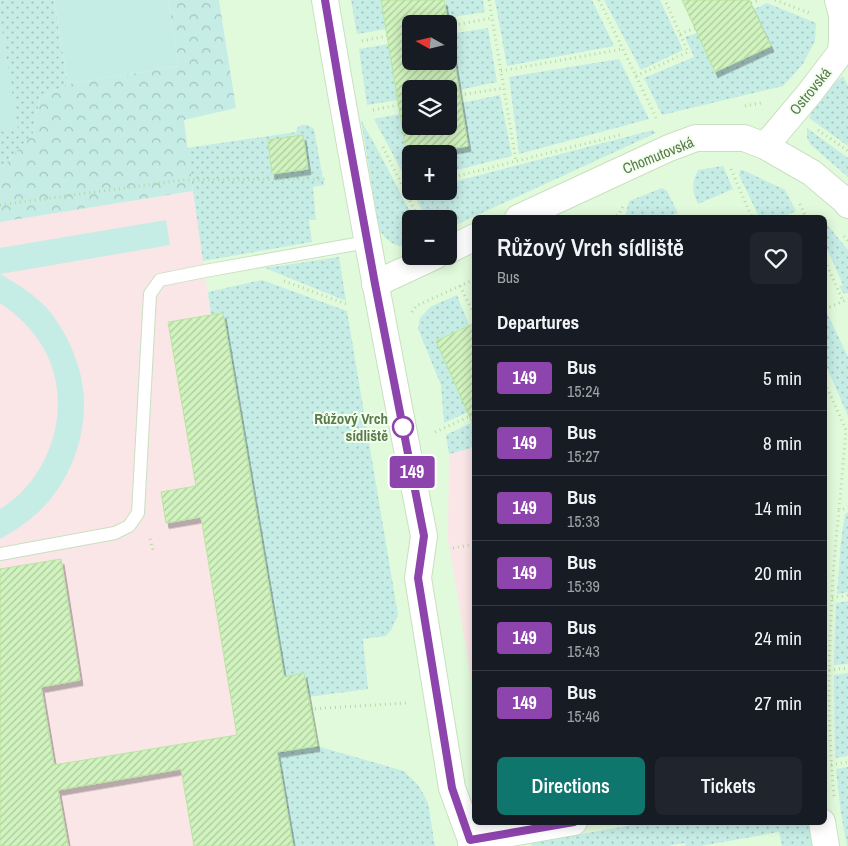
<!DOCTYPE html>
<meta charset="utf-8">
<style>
:root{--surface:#171b24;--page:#20242c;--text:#f1f3f6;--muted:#9ea1a6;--line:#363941;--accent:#0f766e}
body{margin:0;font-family:"Archivo Narrow",sans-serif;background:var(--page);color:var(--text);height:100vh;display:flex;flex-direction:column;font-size:19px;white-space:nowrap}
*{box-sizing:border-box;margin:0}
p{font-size:16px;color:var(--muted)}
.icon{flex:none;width:28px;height:28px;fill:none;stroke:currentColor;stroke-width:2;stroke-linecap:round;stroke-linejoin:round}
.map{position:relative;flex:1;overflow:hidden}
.panel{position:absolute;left:472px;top:215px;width:355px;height:610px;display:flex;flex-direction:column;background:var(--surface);border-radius:8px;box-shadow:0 2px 12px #0003}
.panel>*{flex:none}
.badge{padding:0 10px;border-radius:4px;font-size:18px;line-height:32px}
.needle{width:32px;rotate:278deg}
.controls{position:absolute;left:402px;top:15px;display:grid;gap:10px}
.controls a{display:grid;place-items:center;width:55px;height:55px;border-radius:8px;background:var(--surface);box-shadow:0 2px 12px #0003;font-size:25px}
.map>.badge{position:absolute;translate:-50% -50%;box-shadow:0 0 0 2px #fff}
h2{padding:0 25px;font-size:19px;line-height:45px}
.round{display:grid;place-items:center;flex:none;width:52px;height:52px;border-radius:8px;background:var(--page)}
.headline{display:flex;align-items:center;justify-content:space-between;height:85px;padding:0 25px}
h1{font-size:24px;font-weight:600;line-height:38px}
.cta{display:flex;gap:10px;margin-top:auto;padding:10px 25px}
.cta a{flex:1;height:58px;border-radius:8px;background:var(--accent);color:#fff;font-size:20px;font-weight:600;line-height:58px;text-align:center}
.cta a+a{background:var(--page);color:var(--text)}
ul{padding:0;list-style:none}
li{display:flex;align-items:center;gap:15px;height:65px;padding:0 25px;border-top:1px solid var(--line)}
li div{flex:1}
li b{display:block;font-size:19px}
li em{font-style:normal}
li .badge{min-width:55px;font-weight:700;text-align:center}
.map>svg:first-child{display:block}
</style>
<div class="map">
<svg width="848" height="846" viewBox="0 0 848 846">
<defs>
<pattern id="grass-dots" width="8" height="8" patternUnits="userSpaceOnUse" patternTransform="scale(1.25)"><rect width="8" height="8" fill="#c6ece6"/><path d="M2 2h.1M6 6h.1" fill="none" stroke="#a4c4bc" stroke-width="1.8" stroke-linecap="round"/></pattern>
<pattern id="forest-crowns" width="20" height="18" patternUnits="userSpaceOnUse" patternTransform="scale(1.25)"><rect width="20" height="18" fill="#c6ece6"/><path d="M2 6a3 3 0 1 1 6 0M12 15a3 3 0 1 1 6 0" fill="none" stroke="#a4c4bc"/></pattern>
<pattern id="building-hatch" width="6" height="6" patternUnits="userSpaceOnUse" patternTransform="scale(1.25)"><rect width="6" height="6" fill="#d1f3bf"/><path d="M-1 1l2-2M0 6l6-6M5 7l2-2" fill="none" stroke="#adca9d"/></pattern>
<filter id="shadow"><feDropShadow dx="3" dy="5.5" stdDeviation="0" flood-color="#0004"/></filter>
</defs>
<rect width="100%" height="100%" fill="#ebfde8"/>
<path fill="#e2fadc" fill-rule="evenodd" d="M219 0H848V846H0V222L193 191 184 119 236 108ZM411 24H449V61H411ZM411 89H449V126H411ZM411 154H449V191H411ZM475 218H825V822H475ZM411 219H449V256H411Z"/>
<g fill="#fae5e7">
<path d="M193 191 211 315 223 313 304 673 293 846H0V222Z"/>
<path d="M475 447V702L448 539 449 454Z"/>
</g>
<g fill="url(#grass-dots)">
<path d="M0 0H54L68 84 40 98 33 133 0 170Z"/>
<path d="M351 0H381L386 29 357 34Z"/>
<path d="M444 0H483L485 12 447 18Z"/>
<path d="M495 0H592L614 46 507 66Z"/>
<path d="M604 0H660L683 50 641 70Z"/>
<path d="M767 3 816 23 815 41 807 56 803 64 783 86 662 115 644 78 694 57 685 37 697 33 714 70 771 46 754 9Z"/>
<path d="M488 28 497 82 459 90 450 34Z"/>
<path d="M389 44 397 100 367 105 359 49Z"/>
<path d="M619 59 649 119 519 154 509 77Z"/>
<path d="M843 76 848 86V146L809 118 820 95Z"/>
<path d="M500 95 512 156 449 172V154H420L468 146 461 103Z"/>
<path d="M400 114 407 156 411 155V182L408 183 374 119Z"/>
<path d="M361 120 381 156 414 219H411V246L410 247C396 248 386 241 379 229Z"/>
<path d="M302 125H308L314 129 324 185 313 187 316 220H309L312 242 203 261 187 148 296 132 298 127Z"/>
<path d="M807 128 848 158V177L810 144 807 137Z"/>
<path d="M653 130 656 133 449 228V219H427L413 193 419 191H449V183Z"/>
<path d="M723 166 733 189 698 204C692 191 691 184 698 170Z"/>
<path d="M740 170H743L785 190 796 211 783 217H759L739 175Z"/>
<path d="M662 188 667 191 678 213 666 217H625L629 201Z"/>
<path d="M825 222 848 250V293L844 294 839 286 843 285 825 244Z"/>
<path d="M339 257 346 301 265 268Z"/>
<path d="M262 280 347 311 398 615 391 630 386 636 363 639 368 689 308 697 304 674 284 677 223 313 211 315 208 292Z"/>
<path d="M457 295 469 325 436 341 461 397 475 409 444 423 441 385 418 329 420 318 430 307Z"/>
<path d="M828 315 848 357V416L825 363V316Z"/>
<path d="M475 421V447L449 454 446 435Z"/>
<path d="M848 512V592L837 594 841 541 845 514Z"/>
<path d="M848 601V664L834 665 836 603Z"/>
<path d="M848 673V756L835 758 834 675Z"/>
<path d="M317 746 404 771 419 786 428 803 435 846H293L277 752Z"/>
<path d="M848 767V846H847L841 814 836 769Z"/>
<path d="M648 822 810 823 818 846H782L779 832 701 846H686L685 843 668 846H531L533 843Z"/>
</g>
<path fill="url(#forest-crowns)" d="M168 0H219L236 108 184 120 193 191 0 222V170L33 133 40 98 68 84 179 66Z"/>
<g fill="#c6ece6">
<path d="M54 0H168L179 66 68 84Z"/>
<path d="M0 17 18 129 0 132Z"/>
<path d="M166 220 170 245 0 274C18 284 37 296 51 313 67 334 80 362 83 389 88 428 74 472 48 502 35 517 18 529 0 539V509C53 477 75 402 43 347 32 329 18 315 0 303V248Z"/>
</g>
<g fill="url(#building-hatch)" stroke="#b9e69f" fill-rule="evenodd" filter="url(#shadow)">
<path d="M381 0H444L448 24H411V61H449V28L468 146 420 154H411V155L407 156ZM411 89H449V126H411Z"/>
<path d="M682 0H749L771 46 715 72Z"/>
<path d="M303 135 308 169 272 174 268 140Z"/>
<path d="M223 313 284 677 304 673 317 746 277 752 293 846H194L181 769 58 790 68 846H0V569L61 559 80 680 41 687 54 765 237 735 201 517 166 523 161 492 196 486 168 322Z"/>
<path d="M475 323V429L436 341Z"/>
</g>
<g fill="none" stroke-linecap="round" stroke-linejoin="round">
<g stroke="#c9e0c0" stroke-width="14">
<path id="service" d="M0 554 115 533 129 526 138 513 150 294 160 280 205 271 367 242"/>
</g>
<g stroke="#c9e0c0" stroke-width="28">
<g id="minor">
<path d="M325 0C355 179 389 358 424 536L418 578 452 788 471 840V846"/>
<path d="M765 146 809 94 841 52 842 40V15L838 0"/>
<path d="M518 218 669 148 696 138H744L765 146 812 173 844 200 848 205"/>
<path d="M449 250 475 237"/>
<path d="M375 284 435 256"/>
<path d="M822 822 826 846"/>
<path d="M471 840 574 822"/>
</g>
</g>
<g stroke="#b5d9a2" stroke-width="3" stroke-dasharray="1 4" stroke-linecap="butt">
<path d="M489 0 516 161"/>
<path d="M599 0 636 76 657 120"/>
<path d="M775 0 809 13"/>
<path d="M751 3 759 0"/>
<path d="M449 26 492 18"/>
<path d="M680 34 695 28"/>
<path d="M362 41 387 36"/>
<path d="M501 71 623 49"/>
<path d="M636 76 688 52 665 0"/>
<path d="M460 95 504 88"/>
<path d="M745 106 761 103"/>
<path d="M373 110 398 105"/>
<path d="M818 130 848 151"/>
<path d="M383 147 419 219"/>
<path d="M731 169 752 218"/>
<path d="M449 178 620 135"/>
<path d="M404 189 411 188"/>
<path d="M800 204 806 218"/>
<path d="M0 205 183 180 325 179"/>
<path d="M612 218 619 214 624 204"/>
<path d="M844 236 848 241"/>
<path d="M825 261 843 301"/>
<path d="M284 281 349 305"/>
<path d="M460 286 475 316"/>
<path d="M825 309 848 299"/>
<path d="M412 312 416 306 475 279"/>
<path d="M825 383 846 430 839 511"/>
<path d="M435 432 475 414"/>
<path d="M150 539 153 550"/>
<path d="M453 548 475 544"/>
<path d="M832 598 848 595"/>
<path d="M829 670 848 668"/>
<path d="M310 709 406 703"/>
<path d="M831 765 848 762"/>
<path d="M834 796C828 731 828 664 832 598 833 569 836 540 839 511L848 507"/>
</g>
<use href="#service" stroke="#fff" stroke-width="12"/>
<use href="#minor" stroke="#fff" stroke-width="26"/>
</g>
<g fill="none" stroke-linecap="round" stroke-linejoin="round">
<g stroke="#fff" stroke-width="11">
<path id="line" d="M325 0 342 102 375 284 424 536 418 578 452 788 470 840 574 822"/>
</g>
<use href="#line" stroke="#8e44ad" stroke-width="8"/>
</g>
<circle fill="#fff" stroke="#8e44ad" stroke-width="2.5" cx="403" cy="427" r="10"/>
<g text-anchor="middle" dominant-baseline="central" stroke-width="4" stroke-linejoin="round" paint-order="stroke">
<g font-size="15" fill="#5d784b" stroke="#f1ffef">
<text transform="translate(810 91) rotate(-51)">Ostrovská</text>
<text transform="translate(658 155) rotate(-22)">Chomutovská</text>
</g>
<g font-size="15" font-weight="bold" fill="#5d784b" stroke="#f1ffef" text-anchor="end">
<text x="388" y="418">Růžový Vrch<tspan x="388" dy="17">sídliště</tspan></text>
</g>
</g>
</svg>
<div class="controls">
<a><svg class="needle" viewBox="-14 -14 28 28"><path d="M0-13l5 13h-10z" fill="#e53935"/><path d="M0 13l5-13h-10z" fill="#9ea1a6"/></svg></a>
<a><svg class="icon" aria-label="layers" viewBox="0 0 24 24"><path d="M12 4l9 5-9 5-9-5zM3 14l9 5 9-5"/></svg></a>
<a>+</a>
<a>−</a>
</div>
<b class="badge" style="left:412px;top:472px;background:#8e44ad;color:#fff">149</b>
<section class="panel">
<div class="headline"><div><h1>Růžový Vrch sídliště</h1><p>Bus</p></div><a class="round"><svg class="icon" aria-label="heart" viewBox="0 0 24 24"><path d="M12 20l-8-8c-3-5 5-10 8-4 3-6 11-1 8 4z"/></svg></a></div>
<h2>Departures</h2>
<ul>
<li><span class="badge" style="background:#8e44ad;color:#fff">149</span><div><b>Bus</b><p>15:24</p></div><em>5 min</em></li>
<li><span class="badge" style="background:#8e44ad;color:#fff">149</span><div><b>Bus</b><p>15:27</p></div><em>8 min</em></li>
<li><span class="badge" style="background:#8e44ad;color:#fff">149</span><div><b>Bus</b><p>15:33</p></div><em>14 min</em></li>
<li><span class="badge" style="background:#8e44ad;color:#fff">149</span><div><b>Bus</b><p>15:39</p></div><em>20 min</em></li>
<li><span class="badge" style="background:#8e44ad;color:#fff">149</span><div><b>Bus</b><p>15:43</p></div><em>24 min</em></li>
<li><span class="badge" style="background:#8e44ad;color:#fff">149</span><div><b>Bus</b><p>15:46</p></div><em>27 min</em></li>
</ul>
<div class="cta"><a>Directions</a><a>Tickets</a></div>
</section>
</div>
